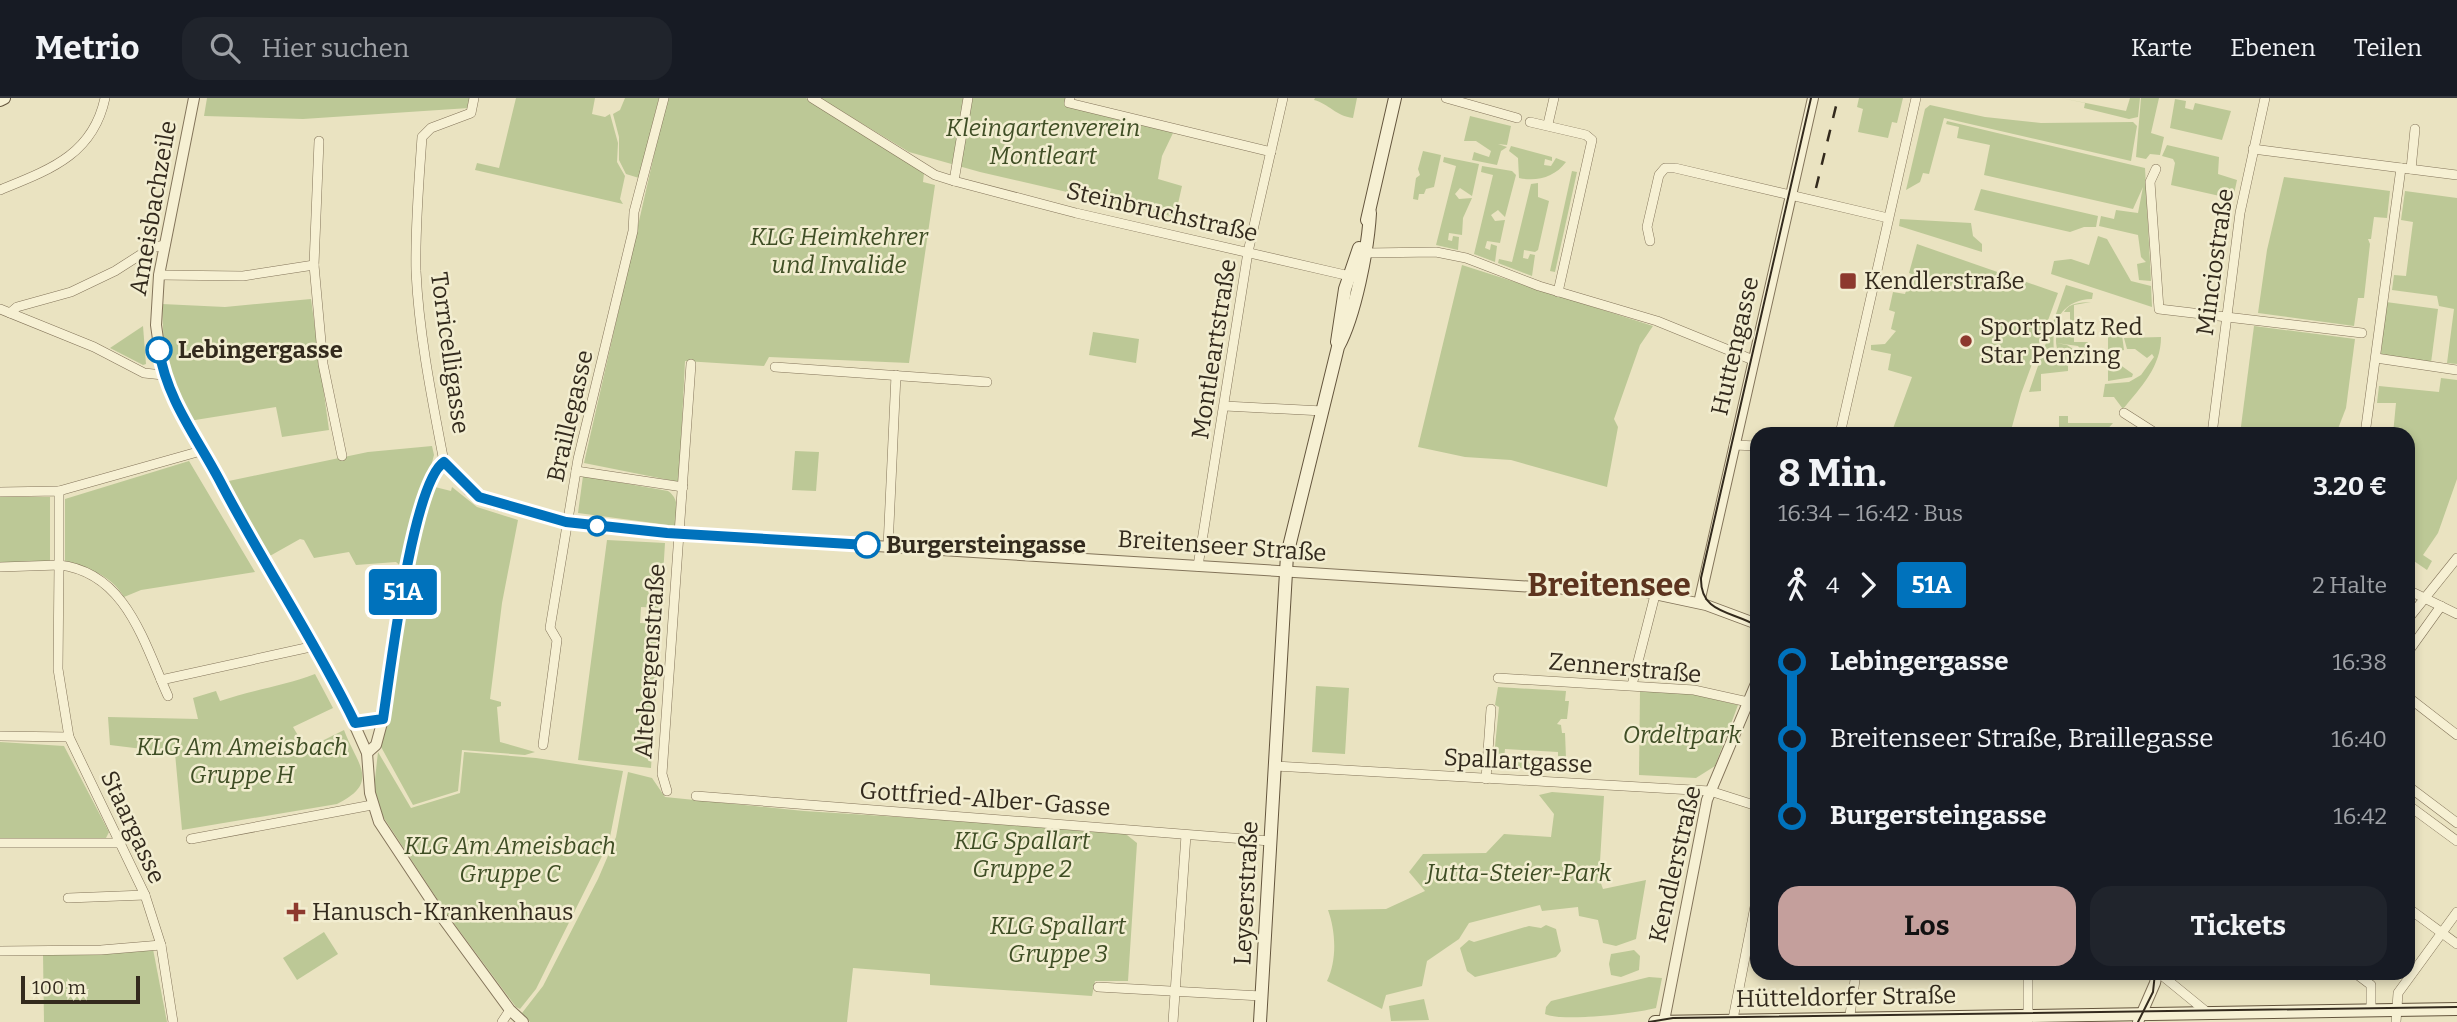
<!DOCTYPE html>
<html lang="de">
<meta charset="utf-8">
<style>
:root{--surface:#171b24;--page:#20242c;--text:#f1f3f6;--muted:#9ea1a6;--line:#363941;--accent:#c49f9c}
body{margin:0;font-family:Bitter,serif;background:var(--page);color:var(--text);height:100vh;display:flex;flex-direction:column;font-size:26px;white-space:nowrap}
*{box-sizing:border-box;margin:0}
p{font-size:23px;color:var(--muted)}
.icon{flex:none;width:38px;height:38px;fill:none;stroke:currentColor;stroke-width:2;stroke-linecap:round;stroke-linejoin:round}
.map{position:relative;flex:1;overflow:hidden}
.details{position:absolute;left:1750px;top:329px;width:665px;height:553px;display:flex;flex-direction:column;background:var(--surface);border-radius:21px;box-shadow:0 4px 10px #0003}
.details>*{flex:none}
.badge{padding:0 14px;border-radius:5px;font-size:24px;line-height:46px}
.scale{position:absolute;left:21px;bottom:18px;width:119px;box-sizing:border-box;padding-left:7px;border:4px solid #332a1d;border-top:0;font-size:19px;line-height:24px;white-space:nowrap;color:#332a1d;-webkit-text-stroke:5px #f2edd0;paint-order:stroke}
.map>.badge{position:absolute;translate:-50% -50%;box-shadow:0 0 0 4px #fff}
.legs{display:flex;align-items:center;gap:10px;height:77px;padding:0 28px;font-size:23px}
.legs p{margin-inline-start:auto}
.head{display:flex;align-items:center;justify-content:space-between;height:119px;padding:0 28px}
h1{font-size:38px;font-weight:700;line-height:52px}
.primary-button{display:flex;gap:14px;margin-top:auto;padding:14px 28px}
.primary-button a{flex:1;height:80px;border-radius:21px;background:var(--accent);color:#111;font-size:28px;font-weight:700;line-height:80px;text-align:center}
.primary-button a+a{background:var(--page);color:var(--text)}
ul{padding:0 28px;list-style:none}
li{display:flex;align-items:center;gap:24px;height:77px;font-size:26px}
li i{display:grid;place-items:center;width:10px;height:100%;margin:0 9px;background:currentColor}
li i::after{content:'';width:18px;height:18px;margin:-9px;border:5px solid;border-radius:50%;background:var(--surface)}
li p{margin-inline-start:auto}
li:first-child i{background:linear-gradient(#0000 50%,currentColor 0)}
li:last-child i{background:linear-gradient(currentColor 50%,#0000 0)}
header{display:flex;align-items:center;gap:42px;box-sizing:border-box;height:98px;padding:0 35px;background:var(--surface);border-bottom:2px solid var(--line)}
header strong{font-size:33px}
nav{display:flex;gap:38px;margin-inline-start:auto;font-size:24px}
.search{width:490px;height:63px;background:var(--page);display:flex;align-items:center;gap:18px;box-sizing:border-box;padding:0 24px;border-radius:21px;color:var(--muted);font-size:26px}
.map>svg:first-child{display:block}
</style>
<header>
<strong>Metrio</strong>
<div class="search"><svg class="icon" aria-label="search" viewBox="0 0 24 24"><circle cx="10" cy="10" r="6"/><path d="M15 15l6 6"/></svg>Hier suchen</div>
<nav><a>Karte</a><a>Ebenen</a><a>Teilen</a></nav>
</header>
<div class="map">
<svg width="2457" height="924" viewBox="0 0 2457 924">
<rect width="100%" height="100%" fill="#eae3c1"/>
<g fill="#bcc896">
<path d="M207 0H470L469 10 303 21 204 18Z"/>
<path d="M516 0H595L592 16 605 19 610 16 618 45 617 64 625 78 620 101 623 106 475 72 477 65 499 70Z"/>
<path d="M625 0H659L639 80 626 76 619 62V39L613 16 620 12Z"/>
<path d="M667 0H806L924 75 923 84 935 87 909 265 769 259 764 268 685 263 679 384 584 365Z"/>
<path d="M820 0H1066L1173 35 1162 58 1158 81 1182 88 1175 119 980 74 909 54Z"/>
<path d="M1315 0H1357L1353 20C1336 18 1329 6 1314 2Z"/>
<path d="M1859 0H1903L1897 25 1892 24 1888 40 1858 34 1863 11 1857 9Z"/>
<path d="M2061 0 2126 13 2130 0H2140L2138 19 2129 21 2084 10 2085 5Z"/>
<path d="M2141 0H2159L2151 35 2164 39 2160 57 2150 56 2146 61 2136 59Z"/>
<path d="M2175 1 2186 3 2185 10 2193 12 2195 5 2231 13 2222 42 2170 30Z"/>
<path d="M1930 7 1985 19 2041 25 2133 24 2137 28 2131 63 1944 20 1929 76 1923 75 1920 84 1906 92 1925 11Z"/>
<path d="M1470 18 1511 28 1507 47 1498 46 1507 49 1501 53 1497 67 1472 62 1474 54 1489 59 1491 53 1476 43H1464Z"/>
<path d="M1947 23 2145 70 2151 183 2139 182 2137 166 2146 164 2141 159 2138 137 2099 128 2101 118 2114 121 2116 112 2138 115 2143 89 2133 111 1984 77 1990 47 1957 40 1959 29 1946 26Z"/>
<path d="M2167 47 2219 59 2218 76 2237 82 2233 101 2171 87 2175 65 2173 61 2162 58Z"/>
<path d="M1511 48 1552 59V63L1545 61 1544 67 1551 68 1556 60 1566 64C1555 79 1537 84 1519 80L1518 60 1509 53Z"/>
<path d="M1423 53 1441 57 1434 89 1426 91 1424 96H1419L1418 102 1413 101 1416 80 1420 77 1418 71Z"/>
<path d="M1444 59 1479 66 1472 98 1460 90 1455 96 1459 101 1472 100 1463 120 1462 137 1449 135 1448 142 1452 143 1453 138 1459 139 1458 152 1436 147 1456 68 1443 64Z"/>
<path d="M1482 68 1512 73 1516 77 1505 119 1498 112 1491 117 1495 123 1505 122 1500 145 1487 143 1485 150 1490 152 1491 146 1497 148 1495 164 1474 156 1493 77 1481 74Z"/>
<path d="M1572 73 1577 74 1555 174 1550 173Z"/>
<path d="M2284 79 2390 93 2387 120 2374 119 2371 141H2368L2370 146 2364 200H2358L2354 228 2258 215 2267 152Z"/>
<path d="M1538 85V99L1549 103 1538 152 1535 154 1524 152 1523 160 1528 161 1530 156 1535 157 1532 178 1498 165 1499 161 1512 164 1531 86Z"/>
<path d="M1981 91 2098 118 2096 129H2084L2070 134 1974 112Z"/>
<path d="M2405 93 2457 100V266L2447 265 2454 211 2439 208 2437 198 2392 192 2394 177 2406 178 2413 124 2401 122Z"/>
<path d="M1900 121 1971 125 1973 138 1982 146V154L1899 128Z"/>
<path d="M2098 138 2107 141 2131 183 2151 188 2152 209 2051 176 2054 163 2071 161 2089 167Z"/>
<path d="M1917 146 2058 195 2021 296 2010 336H1891L1912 279 1888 272 1891 256 1871 252V247L1885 246 1896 233 1891 231 1895 214 1889 212 1893 194 1905 196 1912 176 1909 175Z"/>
<path d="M1462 167 1653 228 1640 247 1614 321 1618 329 1607 389 1511 362 1465 359 1418 349Z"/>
<path d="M2066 187 2093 195 2092 201C2061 202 2051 225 2054 253L2068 268V273L2041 276V293L2029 294Z"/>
<path d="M311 201 329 332 282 339 276 309 189 323 164 255 162 206 225 209Z"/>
<path d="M2091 204 2074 207V244H2088V262L2078 248 2056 245 2067 247 2081 256 2082 267C2061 270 2053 251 2057 233L2063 232 2070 222V214H2064C2070 204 2080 205 2091 204Z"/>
<path d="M2386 204 2438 211 2431 265 2381 256Z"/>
<path d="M143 228 146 266 143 267 110 250Z"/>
<path d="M2254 228 2355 241 2346 310 2336 336H2240Z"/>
<path d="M1093 234 1139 241 1136 265 1089 257Z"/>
<path d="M2108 237H2122L2124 252 2116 254V264L2133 276 2132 279 2108 283Z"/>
<path d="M2161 239C2161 269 2141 289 2123 311L2114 299H2103L2105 286 2129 284 2141 277 2154 259 2152 256 2147 260 2135 251H2127L2124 240Z"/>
<path d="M2441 280 2457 282V381L2438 435 2423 457 2432 463 2427 472 2408 459V336H2393L2396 305H2377L2379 288 2439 294Z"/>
<path d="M2059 318H2068V325H2113L2104 335H2059Z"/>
<path d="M432 348 434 357 404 471 396 464 356 467 349 454 314 460 304 442 300 441 268 459 224 384 368 354Z"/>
<path d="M795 353 819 354 816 393 792 392Z"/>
<path d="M189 363 255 474 141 492 124 499C111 477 88 469 65 465V401Z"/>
<path d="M583 378 668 393C680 401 677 415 676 428L578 415Z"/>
<path d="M435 389 451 393 452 389 477 409 518 422 502 505 490 601 501 604V608L497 609 500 644 535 654 525 657 462 652 458 693 413 707 380 647C403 562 407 473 435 389Z"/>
<rect x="0" y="399" width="50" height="65"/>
<path d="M607 442 665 445 661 510 641 509 640 525 660 526 651 670 578 662Z"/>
<path d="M315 576 333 610 293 629 306 651 344 632C357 667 381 684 337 706L182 732 175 655 110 647 108 619 198 621 193 600 216 593 220 603C251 592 284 588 315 576Z"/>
<path d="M1316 588 1349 590 1345 656 1312 654Z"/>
<path d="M1498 589 1566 593 1565 603H1569L1567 621H1561L1557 626 1561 627 1562 635H1565L1566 660 1558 658V654L1505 651 1504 661 1553 664V672L1493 668 1499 609 1495 607Z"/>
<path d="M1640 593 1688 595 1738 607 1715 668 1696 680 1639 677Z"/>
<path d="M0 644 64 648 109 734 106 740H0Z"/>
<path d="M378 654 411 710 460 695 464 654 536 660 623 673 609 744 536 891 520 911 516 909 447 816 378 711 374 690Z"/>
<path d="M628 674 652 680 665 699 804 713 1122 733 1137 745 1128 883H1095L1092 898 930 887V876L853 870 847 924H530L522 915 543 888 598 781 616 739Z"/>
<path d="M1552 694 1604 698 1599 780 1603 791 1646 782 1636 841 1616 848 1603 845 1598 822 1579 818 1578 809 1542 813 1540 807 1469 825 1459 841 1427 863 1422 888 1386 897 1382 911 1327 883C1337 862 1336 834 1328 812L1386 811 1425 793 1409 774 1423 756 1486 755 1504 736 1551 739 1554 716 1539 697Z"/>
<path d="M1546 827 1556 831 1561 853 1556 859 1475 879 1467 873 1460 850 1469 842 1474 844 1529 828 1541 830Z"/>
<path d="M324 834 338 856 297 882 283 860Z"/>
<path d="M153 851 167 924H44L43 856Z"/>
<path d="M1634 852 1640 858 1639 872 1621 879 1611 877 1609 866 1611 856Z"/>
<path d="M1649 879 1662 880 1656 910C1633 916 1560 924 1545 916L1546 909 1551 903Z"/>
<path d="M1424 901 1429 922 1391 923 1389 908Z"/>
</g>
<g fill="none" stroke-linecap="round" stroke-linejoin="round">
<g stroke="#83745a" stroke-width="10">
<g id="minor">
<path d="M812 0 935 77 954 83 1076 115 1354 179"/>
<path d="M1070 0 1069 5 1271 54"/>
<path d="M1446 0 1517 20"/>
<path d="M1530 24 1586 37 1592 42 1558 194"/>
<path d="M1548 26 1554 0"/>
<path d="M319 43 314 167 323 266 342 358"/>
<path d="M2253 51 2457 77"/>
<path d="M2156 71 2150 84 2159 211 2362 235"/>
<path d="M2411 71 2415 31"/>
<path d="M954 83 968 0"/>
<path d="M0 92C49 72 93 57 105 0"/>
<path d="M1650 143 1647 129 1659 77 1665 70H1675L1888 120"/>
<path d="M1366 155 1436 154 1466 160 1539 188 1657 223 1753 262"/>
<path d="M159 177 243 178 314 167"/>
<path d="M0 211 94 249 144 275 163 277"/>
<path d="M10 215 17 209 71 194 115 173 151 150 165 147"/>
<path d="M2376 260 2457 272"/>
<path d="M775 269 987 284"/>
<path d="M1225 308 1323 313"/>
<path d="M2124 315 2157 336"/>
<path d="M1840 336 1916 0"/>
<path d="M2212 336 2240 115 2265 0"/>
<path d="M2365 336 2401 70"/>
<path d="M1734 347 1757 348"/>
<path d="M444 364C432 301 419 237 416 173 415 128 419 83 422 39L431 30 471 15 474 0"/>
<path d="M576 373 683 389"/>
<path d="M59 393 201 353"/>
<path d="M0 394 59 393V467L0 469"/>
<path d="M888 449 896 277"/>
<path d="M1198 468 1248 154 1283 0"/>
<path d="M2408 492 2457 516"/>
<path d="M2408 521 2457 460"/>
<path d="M2408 554 2441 508"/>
<path d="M1498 580 1694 592 1748 604"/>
<path d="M161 582 315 548"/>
<path d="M1632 587 1655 497"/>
<path d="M168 598C144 545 126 474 59 467L58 571 69 639 145 797 161 847 173 924"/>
<path d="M2408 599 2457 637"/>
<path d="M0 638 69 639"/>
<path d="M543 647 557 542 550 530 578 361 633 133 634 114 664 0"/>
<path d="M1275 668 1710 693 1757 708"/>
<path d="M1486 681 1491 611"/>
<path d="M2408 688 2457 725"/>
<path d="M667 693 662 676 691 266"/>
<path d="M696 698 1270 743"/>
<path d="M2408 707 2457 743"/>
<path d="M191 741 372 707"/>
<path d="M0 745H120"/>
<path d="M68 800 145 797"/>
<path d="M2408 810 2457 846"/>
<path d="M0 853 101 852 161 847"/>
<path d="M2028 875V922"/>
<path d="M2159 875 2208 915"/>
<path d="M2355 875 2371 887V912"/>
<path d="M1098 889 1261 898"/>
<path d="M1733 921 1757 798"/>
<path d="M502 924 510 912"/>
<path d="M1173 924 1186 737"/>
<path d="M1849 924 1856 875"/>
<path d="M2396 924 2398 895 2457 814"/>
</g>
</g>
<g stroke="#83745a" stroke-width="12">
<g id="tertiary">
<path d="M194 0 159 177 156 227 163 277 228 400 338 590 367 655 370 695 379 724 444 822 510 912 523 924"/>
<path d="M1699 505 1813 0"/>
<path d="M355 625 383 621"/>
<path d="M367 655 376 647 383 621C390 576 412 386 444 364L469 392 493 405 566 424 667 435 1600 493 1617 488 1706 507 1757 526"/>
<path d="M1664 923 1707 702 1757 583"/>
<path d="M2138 924 2155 885 2157 875"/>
</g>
</g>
<g stroke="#64553d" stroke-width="14">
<g id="secondary">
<path d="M0 2 4 0"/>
<path d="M1367 122 1395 0"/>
<path d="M1337 244 1345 191 1359 150"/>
<path d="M1260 924 1287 457 1338 249C1355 218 1368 151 1370 115"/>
<path d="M1655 924 2457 911"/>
</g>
</g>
<use href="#minor" stroke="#f6f0d3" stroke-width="9"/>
<use href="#tertiary" stroke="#f6f0d3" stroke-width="10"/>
<use href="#secondary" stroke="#f6f0d3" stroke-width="12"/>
<g stroke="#332a1d" stroke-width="2">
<path d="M1757 528C1733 513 1700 516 1701 480L1811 0"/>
<path d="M1649 924 1673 920 2457 909"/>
<path d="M2138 924 2153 894 2155 875"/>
</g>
<path stroke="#332a1d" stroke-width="2.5" stroke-dasharray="12 12" stroke-linecap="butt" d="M1816 90 1838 0"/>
</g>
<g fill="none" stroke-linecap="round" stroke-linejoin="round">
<g stroke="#fff" stroke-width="16">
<path id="line-1" d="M159 252C167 303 199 342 222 387 264 467 315 543 355 625L383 621C390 576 412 385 444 364L479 399 566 424 667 435 867 447"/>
</g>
<use href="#line-1" stroke="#0072bc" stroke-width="10"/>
</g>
<g fill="#8d392e" stroke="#f2edd0" stroke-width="2.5">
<rect x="1839" y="174" width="18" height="18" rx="3.5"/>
<circle cx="1966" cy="243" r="7"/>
<path d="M292.5 803.5h7v7h7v7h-7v7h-7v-7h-7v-7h7z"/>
</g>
<g fill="#fff" stroke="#0072bc" stroke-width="3.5">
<circle cx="159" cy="252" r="12"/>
<circle cx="597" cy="428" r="9"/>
<circle cx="867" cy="447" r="12"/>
</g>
<g text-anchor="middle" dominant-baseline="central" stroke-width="5" stroke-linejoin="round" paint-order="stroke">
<g font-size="24" font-style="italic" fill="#3f4e25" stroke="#f2edd0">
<text x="1043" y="30">Kleingartenverein<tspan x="1043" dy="28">Montleart</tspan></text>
<text x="839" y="139">KLG Heimkehrer<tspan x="839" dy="28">und Invalide</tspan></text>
<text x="1682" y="637">Ordeltpark</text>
<text x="242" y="649">KLG Am Ameisbach<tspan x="242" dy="28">Gruppe H</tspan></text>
<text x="1022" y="743">KLG Spallart<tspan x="1022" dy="28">Gruppe 2</tspan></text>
<text x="510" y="748">KLG Am Ameisbach<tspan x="510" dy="28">Gruppe C</tspan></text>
<text x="1519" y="775">Jutta-Steier-Park</text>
<text x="1058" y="828">KLG Spallart<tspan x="1058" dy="28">Gruppe 3</tspan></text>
</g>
<g font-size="24" fill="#332a1d" stroke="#f2edd0">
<text transform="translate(153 110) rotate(-80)">Ameisbachzeile</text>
<text transform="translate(1162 114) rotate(13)">Steinbruchstraße</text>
<text transform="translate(2215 164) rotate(-82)">Minciostraße</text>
<text transform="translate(1735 248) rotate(-77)">Huttengasse</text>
<text transform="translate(1214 251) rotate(-81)">Montleartstraße</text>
<text transform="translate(450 255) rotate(82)">Torricelligasse</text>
<text transform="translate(570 318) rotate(-77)">Braillegasse</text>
<text transform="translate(1222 448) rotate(4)">Breitenseer Straße</text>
<text transform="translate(650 563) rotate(-86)">Altebergenstraße</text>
<text transform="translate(1625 570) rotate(5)">Zennerstraße</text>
<text transform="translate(1518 663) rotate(3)">Spallartgasse</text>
<text transform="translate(985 701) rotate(4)">Gottfried-Alber-Gasse</text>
<text transform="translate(133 729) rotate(65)">Staargasse</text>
<text transform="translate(1675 766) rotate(-77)">Kendlerstraße</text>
<text transform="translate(1246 795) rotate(-87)">Leyserstraße</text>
<text transform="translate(1846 899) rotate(-1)">Hütteldorfer Straße</text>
</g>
<g font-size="24" fill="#332a1d" stroke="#f2edd0" text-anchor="start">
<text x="1864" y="183">Kendlerstraße</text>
<text x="1980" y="229">Sportplatz Red<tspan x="1980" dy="28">Star Penzing</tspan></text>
<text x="312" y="814">Hanusch-Krankenhaus</text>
</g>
<g font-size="24" font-weight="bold" fill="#332a1d" stroke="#f2edd0" text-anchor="start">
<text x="178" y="252">Lebingergasse</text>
<text x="886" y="447">Burgersteingasse</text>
</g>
<g font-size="32" font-weight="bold" fill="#5d341f" stroke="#f2edd0">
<text x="1609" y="487">Breitensee</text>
</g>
</g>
</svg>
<div class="scale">100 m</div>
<b class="badge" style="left:403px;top:494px;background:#0072bc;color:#fff">51A</b>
<section class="details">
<div class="head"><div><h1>8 Min.</h1><p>16:34 – 16:42 · Bus</p></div><b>3.20 €</b></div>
<div class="legs"><svg class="icon" aria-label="walk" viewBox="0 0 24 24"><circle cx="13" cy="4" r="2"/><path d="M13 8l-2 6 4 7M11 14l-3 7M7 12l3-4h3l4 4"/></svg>4<svg class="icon" aria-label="forward" viewBox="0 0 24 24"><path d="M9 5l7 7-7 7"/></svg><b class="badge" style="background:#0072bc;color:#fff">51A</b><p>2 Halte</p></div>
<ul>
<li><i style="color:#0072bc"></i><b>Lebingergasse</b><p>16:38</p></li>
<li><i style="color:#0072bc"></i><span>Breitenseer Straße, Braillegasse</span><p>16:40</p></li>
<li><i style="color:#0072bc"></i><b>Burgersteingasse</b><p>16:42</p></li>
</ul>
<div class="primary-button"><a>Los</a><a>Tickets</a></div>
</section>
</div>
